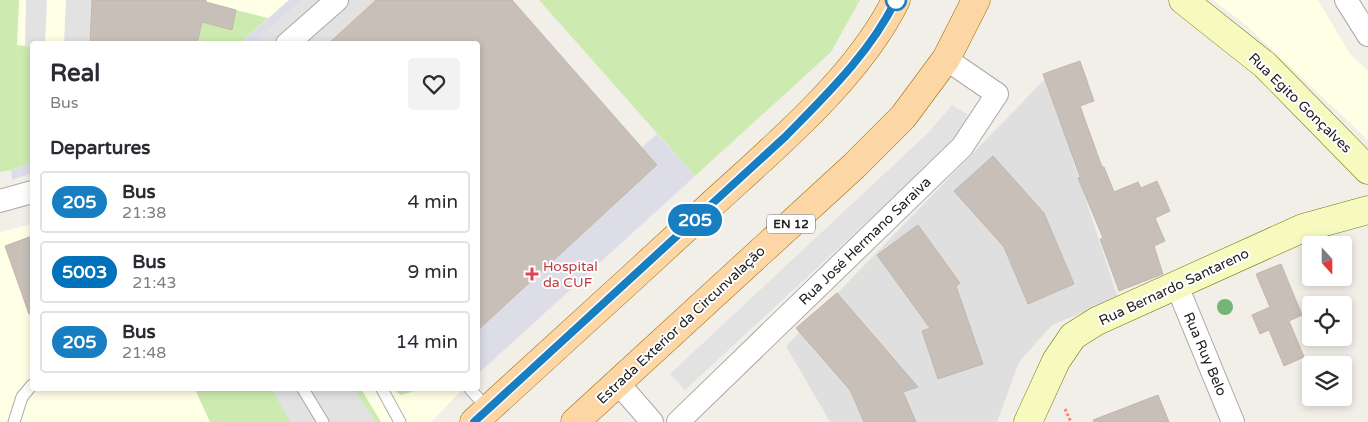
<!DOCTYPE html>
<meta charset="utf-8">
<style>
:root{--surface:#fff;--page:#f2f2f3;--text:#2b2b33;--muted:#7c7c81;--line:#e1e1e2}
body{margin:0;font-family:"Varela Round",sans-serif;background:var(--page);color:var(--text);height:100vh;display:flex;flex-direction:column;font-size:19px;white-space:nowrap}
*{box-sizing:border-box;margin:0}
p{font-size:16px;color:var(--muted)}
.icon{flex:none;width:28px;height:28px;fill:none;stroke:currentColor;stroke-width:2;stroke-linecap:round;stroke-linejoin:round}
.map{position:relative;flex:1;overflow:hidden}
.side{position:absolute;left:30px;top:41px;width:450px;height:350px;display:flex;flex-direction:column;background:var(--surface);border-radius:5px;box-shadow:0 2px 8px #0003}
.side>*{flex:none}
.badge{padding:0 10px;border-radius:16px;font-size:18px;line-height:32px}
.needle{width:32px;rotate:159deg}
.buttons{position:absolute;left:1302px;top:236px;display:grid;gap:10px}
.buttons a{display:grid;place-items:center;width:50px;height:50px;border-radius:5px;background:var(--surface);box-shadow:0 2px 8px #0003;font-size:25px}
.map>.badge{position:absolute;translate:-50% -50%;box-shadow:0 0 0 2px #fff}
h2{padding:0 20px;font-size:19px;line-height:45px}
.round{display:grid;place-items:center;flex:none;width:52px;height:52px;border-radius:5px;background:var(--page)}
.overview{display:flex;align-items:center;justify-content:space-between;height:85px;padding:0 20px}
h1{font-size:24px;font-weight:700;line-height:38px}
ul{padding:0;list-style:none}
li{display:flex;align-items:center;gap:15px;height:62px;margin:0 10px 8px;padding:0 10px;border:2px solid var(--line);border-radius:5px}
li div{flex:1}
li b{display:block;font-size:19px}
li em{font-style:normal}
li .badge{min-width:55px;font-weight:700;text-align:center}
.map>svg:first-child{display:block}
</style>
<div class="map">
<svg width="1368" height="422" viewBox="0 0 1368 422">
<rect width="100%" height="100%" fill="#f2efe9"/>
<path fill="#e0dfdf" d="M1046 78 1118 298 1052 325 1019 362 997 422H830L786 346Z"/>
<g fill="#ffffe5">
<path d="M19 0H289L239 44H32V162L11 170Z"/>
<path d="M1213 0H1318L1350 54 1368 71V140L1247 26Z"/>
<path d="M32 224V389H195L210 422H0V232Z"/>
<path d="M361 389H463L431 422H381Z"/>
</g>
<g fill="#cdebb0">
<path d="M0 0H19L17 45 32 47V162L11 170 0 172Z"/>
<path d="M539 0H860L831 52 695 176Z"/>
<path d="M236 10 268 18 239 44H197L202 22 231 30Z"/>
<path d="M195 389H361L381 422H210Z"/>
<path d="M391 389H413L415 391 401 395Z"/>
</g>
<g fill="#e2e2e2">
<path d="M26 0H47L45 44H32V47L25 46Z"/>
<path d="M66 0H92L90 44H64Z"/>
<path d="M302 0H376L328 44H253Z"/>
<path d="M952 105 970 116 952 143 685 390 670 374 929 132Z"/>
<path d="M271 389H354L376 422H291Z"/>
</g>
<g fill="#dddde8">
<path d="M289 0H302L253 44H239Z"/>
<path d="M657 134 695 176 480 372 478 370V330L657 166 641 148Z"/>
<path d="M32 162V173L12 180 11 170Z"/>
</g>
<g fill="#c7bfb8" stroke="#c4b6ab">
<path d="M92 0H206V2L236 10 232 30 202 22 197 44H90Z"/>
<path d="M376 0H512L657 165 478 330V44H328Z"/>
<path d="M1080 61 1094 101 1080 106 1102 167H1104L1114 192 1138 182 1141 188 1157 181 1170 211 1155 218 1165 241 1154 246 1163 274 1119 291 1100 239 1103 238 1078 178 1080 177 1043 74Z"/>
<path d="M993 156 1044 213 1074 284 1028 304 1004 247 954 191Z"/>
<path d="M918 225 960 283 956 286 983 364 938 379 922 331 930 328 877 255Z"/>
<path d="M32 236V313L29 314 5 246Z"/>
<path d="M1281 264 1302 315 1289 321 1304 357 1284 366 1269 330 1260 334 1252 315 1270 307 1256 274Z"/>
<path d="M837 293 918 387 903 392 916 422H864L850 390 796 328Z"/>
<path d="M1158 395 1169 422H1094L1093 420Z"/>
</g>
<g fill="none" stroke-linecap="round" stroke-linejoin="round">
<g stroke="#a9a9a9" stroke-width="13">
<g id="lane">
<path d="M303 389 323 422"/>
<path d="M382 389 400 422"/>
<path d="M470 389 488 409"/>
<path d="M14 422 22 397 32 385"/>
</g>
</g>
<g stroke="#a9a9a9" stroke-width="24">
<g id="street">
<path d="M1346 0 1368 35"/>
<path d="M287 44 337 0"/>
<path d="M0 201 32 192"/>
<path d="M1177 286 1233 422"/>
<path d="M618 383 652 422"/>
<path d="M678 422 962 147 997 94 946 59"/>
</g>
</g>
<g stroke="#707d05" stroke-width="29">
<g id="secondary">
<path d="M1183 0 1265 65 1368 170"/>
<path d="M1028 422 1056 361 1073 336 1097 321 1303 228 1368 210"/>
</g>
</g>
<g stroke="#a06b00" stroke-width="29">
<g id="primary">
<path d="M474 422C553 350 631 279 709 207 773 148 857 79 896 0"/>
<path d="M575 422 854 166 903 117 946 59 976 0"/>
</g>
</g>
<path stroke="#fa8072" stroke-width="3" stroke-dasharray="2.5 2.5" stroke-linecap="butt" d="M1065 409 1071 422"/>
<use href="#lane" stroke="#fff" stroke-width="11"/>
<use href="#street" stroke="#fff" stroke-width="22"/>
<use href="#secondary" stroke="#f7fabf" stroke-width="28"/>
<use href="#primary" stroke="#fcd6a4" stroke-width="28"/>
</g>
<circle fill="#74b475" cx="1225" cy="307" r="8"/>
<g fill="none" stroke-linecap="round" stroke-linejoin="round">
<g stroke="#fff" stroke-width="11">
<path id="line" d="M474 422 786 136C826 95 870 53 896 0"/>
</g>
<use href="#line" stroke="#187ec2" stroke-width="8"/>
</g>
<circle fill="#fff" stroke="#187ec2" stroke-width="2.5" cx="896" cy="0" r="10"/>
<path fill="#e0444e" stroke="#fff" stroke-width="2" d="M529.5 266.5h5v5h5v5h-5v5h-5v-5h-5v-5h5z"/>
<g text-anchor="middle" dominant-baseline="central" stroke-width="4" stroke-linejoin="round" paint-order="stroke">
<rect fill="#fff" stroke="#646464" stroke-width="1" x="767" y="214.5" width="48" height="19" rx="4"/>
<g font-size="12" font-weight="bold" fill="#222">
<text x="791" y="224">EN 12</text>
</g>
<g font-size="14" fill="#222" stroke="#fff">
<text transform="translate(1300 103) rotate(44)">Rua Egito Gonçalves</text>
<text transform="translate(865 241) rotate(-44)">Rua José Hermano Saraiva</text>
<text transform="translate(1174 287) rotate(-25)">Rua Bernardo Santareno</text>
<text transform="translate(681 325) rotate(-43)">Estrada Exterior da Circunvalação</text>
<text transform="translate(1205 354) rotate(67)">Rua Ruy Belo</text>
</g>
<g font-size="14" fill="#be3a42" stroke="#fff" text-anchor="start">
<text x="543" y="266">Hospital<tspan x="543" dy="16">da CUF</tspan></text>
</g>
</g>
</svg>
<div class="buttons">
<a><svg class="needle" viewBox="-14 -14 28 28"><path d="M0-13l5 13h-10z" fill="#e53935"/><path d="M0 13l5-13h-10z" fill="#7c7c81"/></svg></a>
<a><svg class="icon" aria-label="locate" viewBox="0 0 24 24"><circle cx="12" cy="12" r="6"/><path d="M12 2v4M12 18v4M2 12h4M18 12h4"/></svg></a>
<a><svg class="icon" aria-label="layers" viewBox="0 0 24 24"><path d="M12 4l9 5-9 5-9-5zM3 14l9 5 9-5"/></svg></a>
</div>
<b class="badge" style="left:695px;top:220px;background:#187ec2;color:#fff">205</b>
<section class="side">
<div class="overview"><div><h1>Real</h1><p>Bus</p></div><a class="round"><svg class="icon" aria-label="heart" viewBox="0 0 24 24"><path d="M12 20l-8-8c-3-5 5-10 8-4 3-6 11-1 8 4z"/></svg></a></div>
<h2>Departures</h2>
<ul>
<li><span class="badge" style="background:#187ec2;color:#fff">205</span><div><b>Bus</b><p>21:38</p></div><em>4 min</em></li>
<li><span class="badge" style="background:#0072bc;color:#fff">5003</span><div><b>Bus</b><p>21:43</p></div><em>9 min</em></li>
<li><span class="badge" style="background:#187ec2;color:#fff">205</span><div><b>Bus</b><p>21:48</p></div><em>14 min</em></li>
</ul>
</section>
</div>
